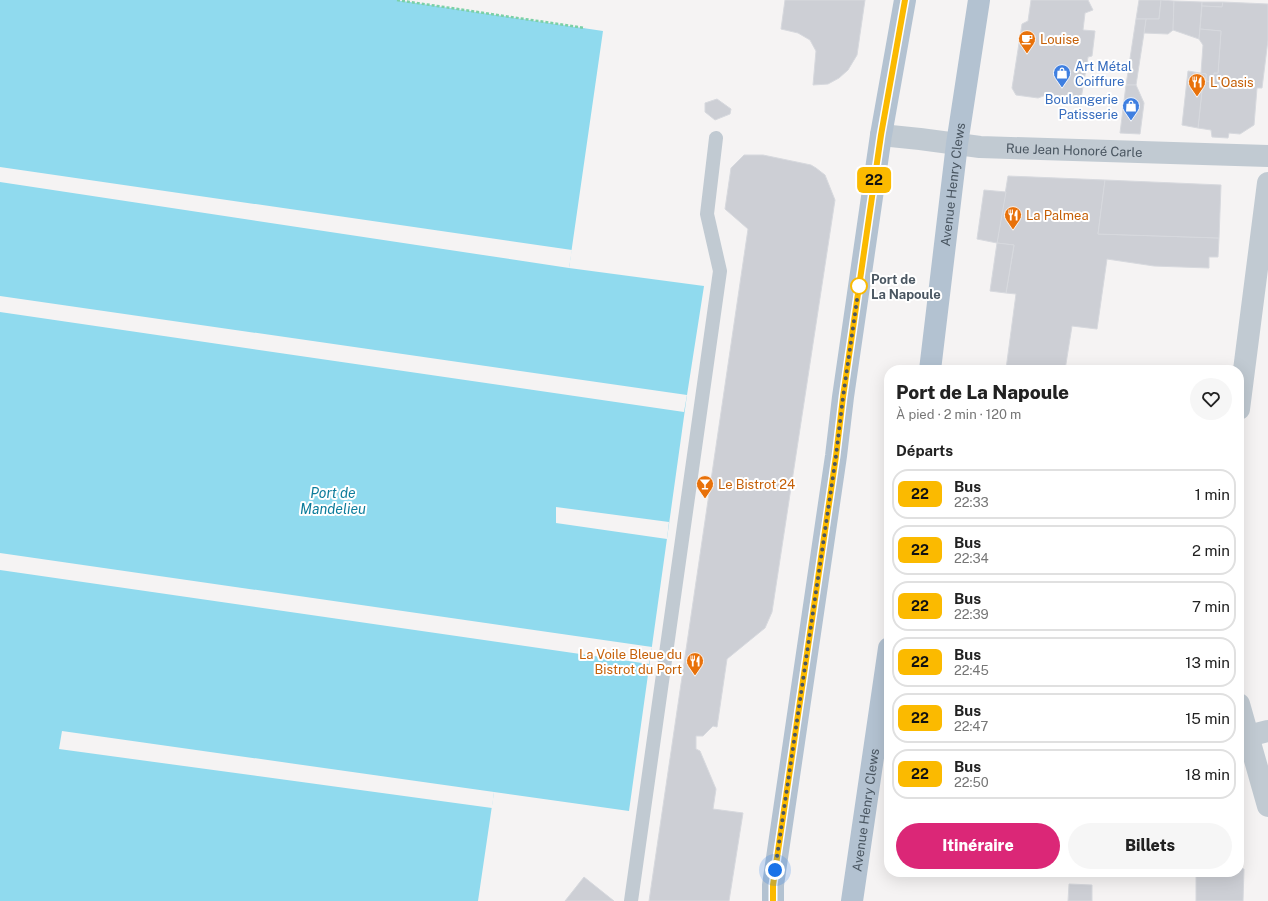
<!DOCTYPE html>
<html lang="fr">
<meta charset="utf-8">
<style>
:root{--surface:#fff;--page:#f6f6f6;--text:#222;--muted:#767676;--line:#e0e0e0;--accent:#db2777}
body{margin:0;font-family:"Public Sans",sans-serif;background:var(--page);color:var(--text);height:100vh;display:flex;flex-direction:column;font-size:15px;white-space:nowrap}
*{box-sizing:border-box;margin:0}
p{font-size:13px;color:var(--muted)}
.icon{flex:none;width:22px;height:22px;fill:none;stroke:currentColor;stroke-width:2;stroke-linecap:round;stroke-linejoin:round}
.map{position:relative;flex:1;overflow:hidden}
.panel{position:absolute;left:884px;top:365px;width:360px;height:512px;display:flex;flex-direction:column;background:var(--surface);border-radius:16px;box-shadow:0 4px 16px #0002}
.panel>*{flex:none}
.badge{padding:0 8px;border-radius:6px;font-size:14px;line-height:26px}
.you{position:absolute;width:20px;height:20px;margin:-10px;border:3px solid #fff;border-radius:50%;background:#1a73e8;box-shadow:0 0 0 6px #1a73e833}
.map>.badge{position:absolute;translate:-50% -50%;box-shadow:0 0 0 2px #fff}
h2{padding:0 12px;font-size:15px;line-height:36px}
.round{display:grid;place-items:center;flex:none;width:42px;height:42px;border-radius:21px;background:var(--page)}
.overview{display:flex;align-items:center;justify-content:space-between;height:68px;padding:0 12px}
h1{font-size:19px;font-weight:800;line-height:30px}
.cta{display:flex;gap:8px;margin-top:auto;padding:8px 12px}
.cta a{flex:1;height:46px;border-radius:24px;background:var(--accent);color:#fff;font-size:16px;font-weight:800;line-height:46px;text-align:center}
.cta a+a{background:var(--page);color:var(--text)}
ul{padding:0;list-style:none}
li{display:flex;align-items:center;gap:12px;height:50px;margin:0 8px 6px;padding:0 4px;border:2px solid var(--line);border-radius:16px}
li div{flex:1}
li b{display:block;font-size:15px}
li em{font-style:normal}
li .badge{min-width:44px;font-weight:700;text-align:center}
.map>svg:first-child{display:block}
</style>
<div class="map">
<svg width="1268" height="901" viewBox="0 0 1268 901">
<rect width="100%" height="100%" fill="#f5f3f3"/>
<path fill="#90daee" d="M0 0H397L603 31 569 268 704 286 687 395 629 811 494 792 478 901H0Z"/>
<g fill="#f5f3f3">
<path d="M397 0H410L585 26V28Z"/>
<path d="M0 167 572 250 569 268 0 182Z"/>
<path d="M0 296 687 395 684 412 0 312Z"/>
<path d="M556 507 669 522 667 539 556 523Z"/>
<path d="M0 553 652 647 649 664 0 570Z"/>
<path d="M62 731 494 792 492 808 59 749Z"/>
</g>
<g fill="#cdcfd5" stroke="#d7d9de">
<path d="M785 0H865L857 55 848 70 839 78 828 84 813 85 816 51 810 40 798 33 781 29Z"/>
<path d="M1031 0H1088L1093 10 1085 13 1083 30 1095 31 1092 56 1088 57 1081 99 1046 95 1038 98 1016 95 1012 88 1022 24 1028 21Z"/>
<path d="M1139 0H1161L1159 19H1136Z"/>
<path d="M1161 0 1174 1 1173 30 1168 34 1144 33 1146 19H1159Z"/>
<path d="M1174 1 1202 2 1199 39 1173 30Z"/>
<path d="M1202 2H1223L1222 7 1202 6Z"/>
<path d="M1223 2 1268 4V40L1262 88H1257L1254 125 1240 134 1229 133 1228 138 1212 137 1211 130 1198 128 1203 81 1213 82 1214 73H1218L1221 31 1200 29 1202 6 1222 7Z"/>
<path d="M1136 19H1146L1144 33 1136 85H1126Z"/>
<path d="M1200 29 1221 31 1218 73H1214L1213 82 1206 81V74L1201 73 1203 45 1199 39Z"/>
<path d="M1188 71 1206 74V81H1203L1198 128 1182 125Z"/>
<path d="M1126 85H1136L1144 103 1140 134 1120 133Z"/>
<path d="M717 99 731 109 730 114 715 120 705 112V103Z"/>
<path d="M744 155H763L811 165 816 168 825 175 835 200 772 612 765 628 727 659 717 727 713 726 703 736H696V749L700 751 716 789 713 809 743 813 729 901H649L748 229 725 209 731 168Z"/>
<path d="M1008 176 1105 180 1098 234 1219 238 1218 257H1209V268L1154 266 1107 259 1097 329 1072 326 1065 370 1006 369 1016 294 1006 293 1014 245 997 243Z"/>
<path d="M1105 180 1221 185 1219 238 1098 234Z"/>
<path d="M984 190 1006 192 997 243 977 239Z"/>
<path d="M997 243 1014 245 1006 293 990 291Z"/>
<path d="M1239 868 1244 869 1243 901H1196V872H1239Z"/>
<path d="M584 877 614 901H565Z"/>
<path d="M1069 884 1092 885V901H1068Z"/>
</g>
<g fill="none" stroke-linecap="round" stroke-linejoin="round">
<path stroke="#7ad0a6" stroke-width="2.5" stroke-dasharray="3 2" stroke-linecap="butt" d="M397 0 585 28"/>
<path stroke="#c1cad2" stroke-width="14" d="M631 901 720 271 707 214 716 138"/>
<g stroke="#c1cad2" stroke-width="22">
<path id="s1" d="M881 135 920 139 980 147 1268 156"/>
<path d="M1239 409 1268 183"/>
<path d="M1239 704 1268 806"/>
<path d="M1248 736 1268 731"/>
</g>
<g stroke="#b3c2d1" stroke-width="22">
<path id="s2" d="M930 370 957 144 979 0"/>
<path d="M773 901V885L836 456 843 397 881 135 905 0"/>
<path id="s3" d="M852 901 889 648"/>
</g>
</g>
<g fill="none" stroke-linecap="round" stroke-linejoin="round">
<g stroke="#fff" stroke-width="9">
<path id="line" d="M773 901V885L836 456 843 397 881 135 905 0"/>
</g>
<use href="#line" stroke="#fbba00" stroke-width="6"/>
<path stroke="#4a5661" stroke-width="4" stroke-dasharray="0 7.2" d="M775 870 836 456 843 397 859 286"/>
</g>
<defs>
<g id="cafe-pin" transform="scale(0.9)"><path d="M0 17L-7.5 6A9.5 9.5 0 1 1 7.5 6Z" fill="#e8710a" stroke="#fff"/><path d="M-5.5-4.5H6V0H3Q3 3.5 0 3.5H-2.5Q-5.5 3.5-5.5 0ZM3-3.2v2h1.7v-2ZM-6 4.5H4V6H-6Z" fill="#fff"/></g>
<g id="shop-pin" transform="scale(0.9)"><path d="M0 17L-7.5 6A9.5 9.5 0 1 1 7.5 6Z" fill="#3f7fe0" stroke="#fff"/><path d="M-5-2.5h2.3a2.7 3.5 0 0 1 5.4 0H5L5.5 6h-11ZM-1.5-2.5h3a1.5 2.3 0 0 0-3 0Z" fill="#fff"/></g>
<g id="restaurant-pin" transform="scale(0.9)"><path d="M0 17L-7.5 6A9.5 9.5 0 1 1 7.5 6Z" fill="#e8710a" stroke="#fff"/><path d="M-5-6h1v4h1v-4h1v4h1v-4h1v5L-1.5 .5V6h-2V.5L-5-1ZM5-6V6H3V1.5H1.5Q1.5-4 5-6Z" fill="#fff"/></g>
<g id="bar-pin" transform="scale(0.9)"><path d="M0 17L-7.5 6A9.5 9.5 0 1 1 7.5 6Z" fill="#e8710a" stroke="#fff"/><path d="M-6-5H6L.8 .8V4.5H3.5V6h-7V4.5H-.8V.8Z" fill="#fff"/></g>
</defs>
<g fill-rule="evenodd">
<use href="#cafe-pin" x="1027" y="39"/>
<use href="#shop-pin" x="1062" y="73"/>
<use href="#restaurant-pin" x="1197" y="82"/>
<use href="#shop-pin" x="1131" y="106"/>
<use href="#restaurant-pin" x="1013" y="215"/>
<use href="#bar-pin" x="705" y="484"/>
<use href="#restaurant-pin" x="695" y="661"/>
</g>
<circle fill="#fff" stroke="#fbba00" stroke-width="2" cx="859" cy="286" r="8"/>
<g text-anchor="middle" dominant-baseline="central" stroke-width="4" stroke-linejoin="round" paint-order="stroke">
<g font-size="13" fill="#c56008" stroke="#fff" text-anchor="start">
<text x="1040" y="39">Louise</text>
<text x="1210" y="82">L'Oasis</text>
<text x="1026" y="215">La Palmea</text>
<text x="718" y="484">Le Bistrot 24</text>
<text x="682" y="654" text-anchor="end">La Voile Bleue du<tspan x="682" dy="15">Bistrot du Port</tspan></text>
</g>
<g font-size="13" fill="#366cbe" stroke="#fff" text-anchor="start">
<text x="1075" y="66">Art Métal<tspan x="1075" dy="15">Coiffure</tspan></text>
<text x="1118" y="99" text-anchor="end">Boulangerie<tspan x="1118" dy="15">Patisserie</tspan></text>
</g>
<g font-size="13" fill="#4a5661" stroke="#fff">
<text stroke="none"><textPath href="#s1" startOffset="194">Rue Jean Honoré Carle</textPath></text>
<text stroke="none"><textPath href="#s2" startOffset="187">Avenue Henry Clews</textPath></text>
<text stroke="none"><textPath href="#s3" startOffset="92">Avenue Henry Clews</textPath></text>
</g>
<g font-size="13" font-weight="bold" fill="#4a5661" stroke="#fff" text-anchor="start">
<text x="871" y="279">Port de<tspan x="871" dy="15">La Napoule</tspan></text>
</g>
<g font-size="14" font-style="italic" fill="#0c7c9b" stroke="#fff">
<text x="333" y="493">Port de<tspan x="333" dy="16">Mandelieu</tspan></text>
</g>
</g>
</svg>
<div class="you" style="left:775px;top:870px"></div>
<b class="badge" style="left:874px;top:180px;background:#fbba00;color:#111">22</b>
<section class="panel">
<div class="overview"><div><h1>Port de La Napoule</h1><p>À pied · 2 min · 120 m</p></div><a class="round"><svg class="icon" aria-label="heart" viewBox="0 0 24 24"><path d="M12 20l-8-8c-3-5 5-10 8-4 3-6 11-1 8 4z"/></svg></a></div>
<h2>Départs</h2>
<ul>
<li><span class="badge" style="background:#fbba00;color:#111">22</span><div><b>Bus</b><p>22:33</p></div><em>1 min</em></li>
<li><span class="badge" style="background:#fbba00;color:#111">22</span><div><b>Bus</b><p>22:34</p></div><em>2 min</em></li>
<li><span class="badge" style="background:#fbba00;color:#111">22</span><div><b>Bus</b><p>22:39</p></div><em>7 min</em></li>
<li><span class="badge" style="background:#fbba00;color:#111">22</span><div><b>Bus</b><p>22:45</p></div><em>13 min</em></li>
<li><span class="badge" style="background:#fbba00;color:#111">22</span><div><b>Bus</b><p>22:47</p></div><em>15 min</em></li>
<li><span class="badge" style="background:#fbba00;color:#111">22</span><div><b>Bus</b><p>22:50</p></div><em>18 min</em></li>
</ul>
<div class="cta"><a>Itinéraire</a><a>Billets</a></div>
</section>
</div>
